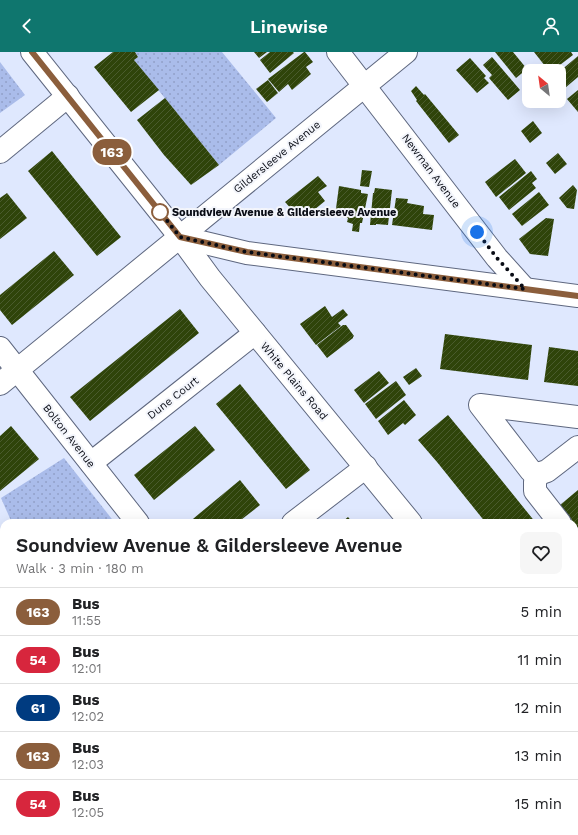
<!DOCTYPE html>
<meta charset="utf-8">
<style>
:root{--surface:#fff;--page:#f6f6f6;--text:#202124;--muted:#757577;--line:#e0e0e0;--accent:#0f766e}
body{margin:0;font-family:"Work Sans",sans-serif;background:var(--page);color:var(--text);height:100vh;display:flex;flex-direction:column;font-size:15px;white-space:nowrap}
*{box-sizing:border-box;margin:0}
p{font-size:13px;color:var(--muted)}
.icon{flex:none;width:22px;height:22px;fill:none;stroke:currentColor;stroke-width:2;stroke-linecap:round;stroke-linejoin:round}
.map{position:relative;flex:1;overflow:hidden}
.side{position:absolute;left:0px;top:467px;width:578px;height:316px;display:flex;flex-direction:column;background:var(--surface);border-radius:12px 12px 0 0;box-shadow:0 4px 16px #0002}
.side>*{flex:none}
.badge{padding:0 8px;border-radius:13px;font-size:14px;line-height:26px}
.needle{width:26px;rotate:331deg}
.tools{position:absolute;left:522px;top:12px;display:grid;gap:8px}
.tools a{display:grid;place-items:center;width:44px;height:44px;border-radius:8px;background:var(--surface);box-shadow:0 4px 16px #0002;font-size:20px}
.you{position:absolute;width:20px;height:20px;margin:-10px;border:3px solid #fff;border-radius:50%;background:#1a73e8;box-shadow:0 0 0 6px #1a73e833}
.map>.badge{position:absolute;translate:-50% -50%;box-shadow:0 0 0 2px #fff}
.round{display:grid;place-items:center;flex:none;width:42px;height:42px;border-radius:8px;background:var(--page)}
.headline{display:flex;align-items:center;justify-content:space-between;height:68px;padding:0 16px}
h1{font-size:19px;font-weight:600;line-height:30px}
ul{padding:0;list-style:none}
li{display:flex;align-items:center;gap:12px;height:48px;padding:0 16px;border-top:1px solid var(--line)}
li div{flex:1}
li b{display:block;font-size:15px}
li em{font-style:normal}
li .badge{min-width:44px;font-weight:700;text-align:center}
header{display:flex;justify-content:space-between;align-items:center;height:52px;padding:0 16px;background:var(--accent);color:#fff;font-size:18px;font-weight:600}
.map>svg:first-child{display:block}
</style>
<header><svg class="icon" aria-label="back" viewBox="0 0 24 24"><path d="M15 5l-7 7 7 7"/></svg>Linewise<svg class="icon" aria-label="person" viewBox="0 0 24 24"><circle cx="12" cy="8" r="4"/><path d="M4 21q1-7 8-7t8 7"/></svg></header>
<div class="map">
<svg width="578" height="783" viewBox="0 0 578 783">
<defs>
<pattern id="grass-dots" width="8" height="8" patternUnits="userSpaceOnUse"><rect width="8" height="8" fill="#aabcea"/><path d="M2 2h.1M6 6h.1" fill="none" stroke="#91a0c8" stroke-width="1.8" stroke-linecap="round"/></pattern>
<pattern id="building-hatch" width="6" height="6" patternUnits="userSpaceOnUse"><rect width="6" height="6" fill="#2f440a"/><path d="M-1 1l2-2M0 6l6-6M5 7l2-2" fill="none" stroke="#4a5b2d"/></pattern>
</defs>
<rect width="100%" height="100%" fill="#dfe8fe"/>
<g fill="url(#grass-dots)">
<path d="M135 0H222L276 66 219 113 134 8 138 5Z"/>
<path d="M0 10 25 43 0 61Z"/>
<path d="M64 406 115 471H12L1 446Z"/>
</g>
<g fill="url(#building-hatch)">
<path d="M113 0H135L138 5 134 8 159 38 131 60 94 15Z"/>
<path d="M254 0H267L259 6Z"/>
<path d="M270 0H293L294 1 270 21 260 8Z"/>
<path d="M304 0H305L313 10 306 15 311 22 292 38 288 32 279 40 268 27Z"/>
<path d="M495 0H513L527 17 516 26Z"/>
<path d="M534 0H571L573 3 552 19H549Z"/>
<path d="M578 4V25L559 41V20Z"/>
<path d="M492 5 520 38 508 48 489 26 492 23 483 13Z"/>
<path d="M470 6 486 24 484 26 489 31 477 41 456 18Z"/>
<path d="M268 28 278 41 267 50 256 37Z"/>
<path d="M416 34 424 43 425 42 459 83 449 91 416 49 417 48 411 39Z"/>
<path d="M578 38V60L567 47Z"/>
<path d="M165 46 219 113 191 133 164 103 137 68Z"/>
<path d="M533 69 542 81 530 91 521 79Z"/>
<path d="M52 99 121 185 97 204 28 119Z"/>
<path d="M558 101 567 112 555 122 546 111Z"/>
<path d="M515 107 526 121 496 145 485 130Z"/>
<path d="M362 118 372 119 369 135 360 134Z"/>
<path d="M531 119 537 127 532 131 536 136 509 158 499 145Z"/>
<path d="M318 124 327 134 318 140 325 149 309 162 302 154 294 160 285 150Z"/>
<path d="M573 133 577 138 574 157 567 156 559 146Z"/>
<path d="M339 134 361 138V141L368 142 362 171H360L359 180 352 179 353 172 347 170 348 166 335 164Z"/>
<path d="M375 136 392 138 388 173 376 172V173H370L373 141H374Z"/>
<path d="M539 140 549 153 522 174 512 162Z"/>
<path d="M7 141 27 166 0 187V146Z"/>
<path d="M396 146 408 147 407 151 424 154 423 162 434 163 432 178 392 173Z"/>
<path d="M546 166 554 167 548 204 530 202 519 187Z"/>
<path d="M54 199 74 223 12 273 0 258V243Z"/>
<path d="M325 254 332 265 343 257 348 263 338 271 341 274 316 293 300 272Z"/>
<path d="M180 257 199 281 90 369 70 345Z"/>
<path d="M343 273H346L354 284 353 285V286L327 306 317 293Z"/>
<path d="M445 282 532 293 528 328 440 317Z"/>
<path d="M549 295 578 299V334L544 330Z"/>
<path d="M416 316 422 324 409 333 403 325Z"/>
<path d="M379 319 389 331 364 351 354 338Z"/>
<path d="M396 329 406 343 376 367 365 352Z"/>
<path d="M240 332 310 418 286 437 216 352Z"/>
<path d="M404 348 416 363 405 373 403 371 388 383 378 369Z"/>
<path d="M448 363 486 409 536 471H486L437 410 418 388Z"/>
<path d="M11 374 39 407 0 439V384Z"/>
<path d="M195 374 215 398 154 448 134 423Z"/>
<path d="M240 428 260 453 237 471H188Z"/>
<path d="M578 438V476L560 453Z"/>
<path d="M348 465 353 471H341Z"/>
<path d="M574 518 578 523V584L574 579Z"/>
<path d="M4 525V546L0 549V529Z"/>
<path d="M4 550V571L0 575V553Z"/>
<path d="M4 576V597L0 591V583L2 581 0 579Z"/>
<path d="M4 755V779H32L29 782 30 783H0V759Z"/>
<path d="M69 779H96L97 783H66L65 780Z"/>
<path d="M267 779H285L286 783H259L258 782Z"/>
<path d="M319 779H349L352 783H322Z"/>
</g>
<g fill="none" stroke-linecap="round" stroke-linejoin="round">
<g stroke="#5e677f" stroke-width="24">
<g id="minor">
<path d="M338 0 497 206 525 237"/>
<path d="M0 100 68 44"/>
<path d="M180 185 210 226 411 471"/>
<path d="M0 296 138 471"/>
<path d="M0 332 406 0"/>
<path d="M578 365 480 353 531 419 538 422 547 419 578 395"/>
<path d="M91 411 255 281"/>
<path d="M538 422 535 430V439L560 471"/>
<path d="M293 471 366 415"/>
<path d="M574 490 578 495"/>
<path d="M0 632 4 637"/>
<path d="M574 671 578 676"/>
<path d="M0 696 3 693 4 671"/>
<path d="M55 779V783"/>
<path d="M130 779 132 783"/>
<path d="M459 779 461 783"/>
<path d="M402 783 407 779"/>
</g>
</g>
<g stroke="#5e677f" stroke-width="24">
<path id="major" d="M32 0 180 185 247 201 578 244"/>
</g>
<use href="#minor" stroke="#fff" stroke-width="22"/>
<use href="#major" stroke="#fff" stroke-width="22"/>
</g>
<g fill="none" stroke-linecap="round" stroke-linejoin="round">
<g stroke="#fff" stroke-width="9">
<path id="line" d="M32 0 180 185 247 200 578 244"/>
</g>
<use href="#line" stroke="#8b5e3c" stroke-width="6"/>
<path stroke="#080b14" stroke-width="4" stroke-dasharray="0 7.2" d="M160 160 157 156 180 185 247 200 525 237 497 206 477 180"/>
</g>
<circle fill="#fff" stroke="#8b5e3c" stroke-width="2" cx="160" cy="160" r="8"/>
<g text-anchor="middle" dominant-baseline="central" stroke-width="4" stroke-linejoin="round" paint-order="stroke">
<g font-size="11" fill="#080b14" stroke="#f3f5fb">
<text transform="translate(277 105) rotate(-39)">Gildersleeve Avenue</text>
<text transform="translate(431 119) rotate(53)">Newman Avenue</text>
<text transform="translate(294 329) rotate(50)">White Plains Road</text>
<text transform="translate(173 346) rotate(-38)">Dune Court</text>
<text transform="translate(69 384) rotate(52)">Bolton Avenue</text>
</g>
<g font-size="11" font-weight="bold" fill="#080b14" stroke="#f3f5fb" text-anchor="start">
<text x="172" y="160">Soundview Avenue &amp; Gildersleeve Avenue</text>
</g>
</g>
</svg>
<div class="tools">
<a><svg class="needle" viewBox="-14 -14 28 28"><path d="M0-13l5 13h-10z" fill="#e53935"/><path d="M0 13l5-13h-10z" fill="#757577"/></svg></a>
</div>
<div class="you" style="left:477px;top:180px"></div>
<b class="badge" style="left:112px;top:100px;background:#8b5e3c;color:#fff">163</b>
<section class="side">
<div class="headline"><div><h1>Soundview Avenue &amp; Gildersleeve Avenue</h1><p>Walk · 3 min · 180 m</p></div><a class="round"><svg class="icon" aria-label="heart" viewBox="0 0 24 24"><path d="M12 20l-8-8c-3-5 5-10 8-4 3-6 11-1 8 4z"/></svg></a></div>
<ul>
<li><span class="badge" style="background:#8b5e3c;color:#fff">163</span><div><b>Bus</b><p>11:55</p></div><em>5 min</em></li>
<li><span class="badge" style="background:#d7263d;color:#fff">54</span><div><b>Bus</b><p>12:01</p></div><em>11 min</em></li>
<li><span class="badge" style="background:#003b80;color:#fff">61</span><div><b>Bus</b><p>12:02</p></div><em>12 min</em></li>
<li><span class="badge" style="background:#8b5e3c;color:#fff">163</span><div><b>Bus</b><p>12:03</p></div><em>13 min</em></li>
<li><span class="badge" style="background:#d7263d;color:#fff">54</span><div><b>Bus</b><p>12:05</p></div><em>15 min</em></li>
</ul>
</section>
</div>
